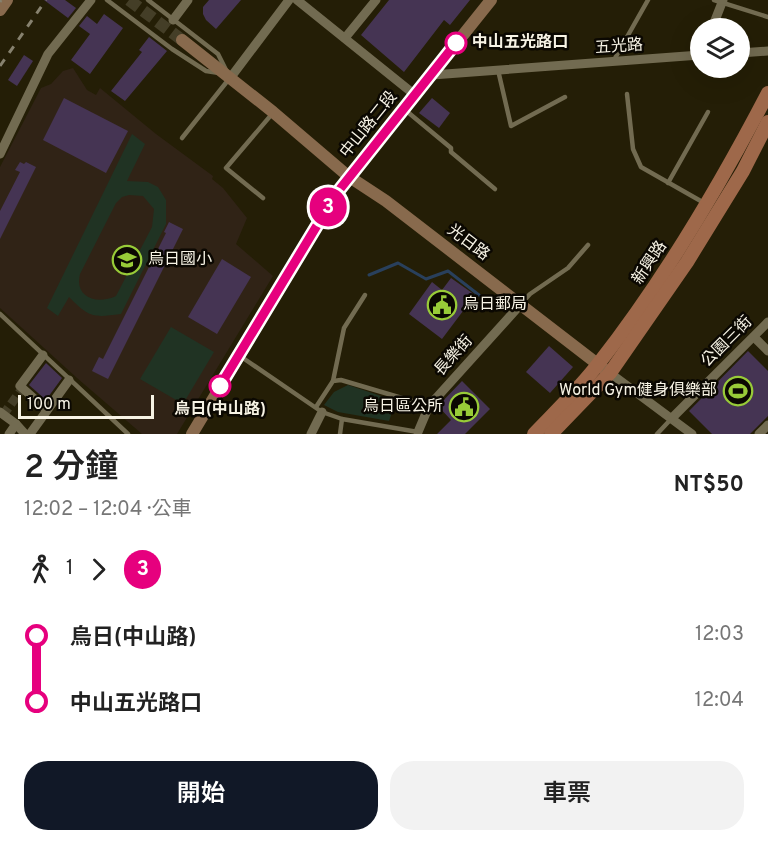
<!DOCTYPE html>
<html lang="zh-TW">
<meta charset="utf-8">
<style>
:root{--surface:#fff;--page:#f2f2f2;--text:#222;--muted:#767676;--accent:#111827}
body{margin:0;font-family:Overpass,"Noto Sans TC",sans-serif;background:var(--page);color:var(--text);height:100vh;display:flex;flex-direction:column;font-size:22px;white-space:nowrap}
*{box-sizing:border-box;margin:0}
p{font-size:20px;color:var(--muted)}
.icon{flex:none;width:33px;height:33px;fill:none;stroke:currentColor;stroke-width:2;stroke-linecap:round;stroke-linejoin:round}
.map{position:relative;height:434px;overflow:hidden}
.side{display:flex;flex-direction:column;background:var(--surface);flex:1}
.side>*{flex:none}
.badge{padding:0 12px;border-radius:20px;font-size:21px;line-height:39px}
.fabs{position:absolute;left:690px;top:18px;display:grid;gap:12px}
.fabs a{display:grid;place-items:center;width:60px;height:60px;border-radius:50%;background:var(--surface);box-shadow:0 6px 24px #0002;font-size:30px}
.scale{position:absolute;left:18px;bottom:15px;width:136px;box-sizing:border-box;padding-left:6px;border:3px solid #f7f3e5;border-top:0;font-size:16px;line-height:21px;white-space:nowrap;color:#f7f3e5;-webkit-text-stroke:4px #0b0802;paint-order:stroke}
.map>.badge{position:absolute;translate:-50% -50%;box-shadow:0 0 0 3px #fff}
.legs{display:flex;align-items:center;gap:9px;height:66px;padding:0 24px;font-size:20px}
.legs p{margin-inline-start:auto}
.overview{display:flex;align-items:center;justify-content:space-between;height:102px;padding:0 24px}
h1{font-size:33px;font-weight:600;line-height:45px}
.cta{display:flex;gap:12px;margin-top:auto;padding:12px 24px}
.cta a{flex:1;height:69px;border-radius:24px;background:var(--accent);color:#fff;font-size:24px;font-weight:600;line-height:69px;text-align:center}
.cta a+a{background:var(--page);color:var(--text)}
ul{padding:0 24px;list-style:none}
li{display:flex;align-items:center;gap:21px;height:66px;font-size:22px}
li i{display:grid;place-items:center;width:9px;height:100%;margin:0 8px;background:currentColor}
li i::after{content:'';width:15px;height:15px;margin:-8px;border:4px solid;border-radius:50%;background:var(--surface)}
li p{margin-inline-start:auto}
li:first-child i{background:linear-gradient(#0000 50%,currentColor 0)}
li:last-child i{background:linear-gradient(currentColor 50%,#0000 0)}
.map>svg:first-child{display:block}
</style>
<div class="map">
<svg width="768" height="434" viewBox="0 0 768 434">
<rect width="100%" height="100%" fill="#241e06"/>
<path fill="#302316" d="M73 68 87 90 96 95 100 88 156 134 213 176 212 179 223 188 247 218 236 244 273 276 177 434H142L77 378 0 308V167L41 88 51 84 63 71Z"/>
<g fill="#203323" fill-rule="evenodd">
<path d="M132 134 145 144 127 181 148 182 158 187 166 200V224L121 314C92 318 89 317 69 297L58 316 47 308ZM129 195 143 196 154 209 152 227 116 296C97 305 74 298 80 274L116 203 122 197Z"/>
<path d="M171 327 214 352 183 404 140 379Z"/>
<path d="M348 385 396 401 389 421 338 412 324 405 334 392Z"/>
</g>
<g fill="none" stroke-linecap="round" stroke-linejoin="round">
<path stroke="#29405c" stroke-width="3" d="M369 275 398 263 426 279 448 271 497 309"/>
</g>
<g fill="#453453">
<path d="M44 0H65L76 8 68 18Z"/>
<path d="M209 0H241L216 29 206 20 203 14V7Z"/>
<path d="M389 0H470L450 25 444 20 404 72 361 35Z"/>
<path d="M104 14 123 28 90 74 71 60 90 34 79 26 87 16 97 24Z"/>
<path d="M149 37 167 51 125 101 111 91 142 52 139 50Z"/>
<path d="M24 55 33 61 17 86 8 80Z"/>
<path d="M64 98 128 131 106 173 43 140Z"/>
<path d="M432 98 450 113 439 128 419 113Z"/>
<path d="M20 162 24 164 26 162 36 167 0 239V211L20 172 15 170Z"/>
<path d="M169 222 183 229 108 379 92 371 99 357 103 359 166 233 164 232Z"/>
<path d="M222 259 251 277 217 334 188 317Z"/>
<path d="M451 278 475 295 442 339 409 314 432 282 442 290Z"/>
<path d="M549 346 573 367 550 393 526 372Z"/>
<path d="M748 351 768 371V416L750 434H712L689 411Z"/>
<path d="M46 363 62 378 46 400 29 385Z"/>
<path d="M462 381 490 409 465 434H437L451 420 438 406Z"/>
</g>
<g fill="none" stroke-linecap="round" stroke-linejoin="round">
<path stroke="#443e27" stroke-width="9" stroke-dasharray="9 4.5" stroke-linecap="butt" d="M3 415 22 389"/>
<path stroke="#443e27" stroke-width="12" stroke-dasharray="12 6" stroke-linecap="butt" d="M129 0 182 40"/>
<g stroke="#726b51" stroke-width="4.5">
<path d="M107 0 172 49 206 71 219 73"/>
<path d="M148 0 218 54 227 72"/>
<path d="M714 0 768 17"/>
<path d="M614 60 648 0"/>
<path d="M498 70 511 126 565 97"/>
<path d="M627 94 633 149 641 167 706 204"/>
<path d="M404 109 451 148V152L495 189"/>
<path d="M182 138 229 79"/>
<path d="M668 183 708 112"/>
<path d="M263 198 226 168 272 114"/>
<path d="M521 304 530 294 568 268 588 245"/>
<path d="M0 314 128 434"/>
<path d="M240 356 322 412 342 419 418 432"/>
<path d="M333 381 344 328 365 295"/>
<path d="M316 407 333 381 341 380 429 406"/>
<path d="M340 434 342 419"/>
<path d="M657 434 672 418"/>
</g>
<g stroke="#726b51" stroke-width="9">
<path d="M297 0 415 95"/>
<path d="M173 20 188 0"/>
<path d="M712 28 723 0"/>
<path d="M345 38 376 0"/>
<path d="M740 53 768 51"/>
<path d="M432 75 700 55"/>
<path d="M231 77 289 0"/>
<path d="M0 154 48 54 91 0"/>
<path d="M754 337 768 351"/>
<path d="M43 355 20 386 47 410"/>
<path d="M610 373 692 434"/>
<path d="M0 412 16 424 25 434"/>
<path d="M672 418 768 322"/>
<path d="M418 432 429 406 521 304"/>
<path d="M9 434 16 424"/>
<path d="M30 434 69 380"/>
<path d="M311 434 322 412"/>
<path d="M759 434 768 425"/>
</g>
<g stroke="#886a4d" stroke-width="12">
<path d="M0 10 7 0"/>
<path d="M182 40 273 112 348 176 386 201 604 369"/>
<path d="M192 434 336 194 491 0"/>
</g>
<g stroke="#9e684a" stroke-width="14">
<path d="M534 434C556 411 580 388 599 363 665 279 719 187 768 93"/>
<path d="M551 434 610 373 687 262 743 171 768 122"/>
</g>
<g stroke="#87826f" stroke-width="3" stroke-dasharray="8 8" stroke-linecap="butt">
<path d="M0 2 1 0"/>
<path d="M0 66 46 0"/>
</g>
</g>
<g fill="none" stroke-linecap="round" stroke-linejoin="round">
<g stroke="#fff" stroke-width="14">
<path id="line-1" d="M220 386 336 194 456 43"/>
</g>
<use href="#line-1" stroke="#e6007e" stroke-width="9"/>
</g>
<defs>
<g id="school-ring" transform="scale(1.5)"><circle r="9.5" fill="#0b0802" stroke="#98cb38" stroke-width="1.5"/><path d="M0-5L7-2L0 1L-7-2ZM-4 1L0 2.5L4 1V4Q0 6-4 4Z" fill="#98cb38"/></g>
<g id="civic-ring" transform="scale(1.5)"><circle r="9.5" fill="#0b0802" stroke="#98cb38" stroke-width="1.5"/><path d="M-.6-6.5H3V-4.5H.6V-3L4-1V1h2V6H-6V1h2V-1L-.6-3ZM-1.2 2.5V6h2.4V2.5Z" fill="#98cb38"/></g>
<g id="stadium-ring" transform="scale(1.5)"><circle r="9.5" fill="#0b0802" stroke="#98cb38" stroke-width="1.5"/><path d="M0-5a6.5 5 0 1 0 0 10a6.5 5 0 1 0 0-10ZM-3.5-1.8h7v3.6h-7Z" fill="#98cb38"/></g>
</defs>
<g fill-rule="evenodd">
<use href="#school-ring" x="127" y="260"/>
<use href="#civic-ring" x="442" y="305"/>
<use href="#stadium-ring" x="738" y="391"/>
<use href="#civic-ring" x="464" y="407"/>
</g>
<g fill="#fff" stroke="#e6007e" stroke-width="3">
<circle cx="456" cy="43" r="10"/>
<circle cx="220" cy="386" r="10"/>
</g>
<g text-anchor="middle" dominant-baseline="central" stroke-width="5" stroke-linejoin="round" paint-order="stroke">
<g font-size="16" font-weight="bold" fill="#f7f3e5" stroke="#0b0802" text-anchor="start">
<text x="472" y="43">中山五光路口</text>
<text x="220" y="410" text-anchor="middle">烏日(中山路)</text>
</g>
<g font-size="16" fill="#f7f3e5" stroke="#0b0802">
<text transform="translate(619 47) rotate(-4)">五光路</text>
<text transform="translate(369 125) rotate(-51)">中山路二段</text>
<text transform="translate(468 243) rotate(37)">光日路</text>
<text transform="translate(650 263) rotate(-56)">新興路</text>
<text transform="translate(727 342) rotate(-45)">公園三街</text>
<text transform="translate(454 356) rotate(-48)">長樂街</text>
</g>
<g font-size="16" fill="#f7f3e5" stroke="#0b0802" text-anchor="start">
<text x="148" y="260">烏日國小</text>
<text x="463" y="305">烏日郵局</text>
<text x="717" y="391" text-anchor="end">World Gym健身俱樂部</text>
<text x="443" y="407" text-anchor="end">烏日區公所</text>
</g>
</g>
</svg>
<div class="fabs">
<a><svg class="icon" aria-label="layers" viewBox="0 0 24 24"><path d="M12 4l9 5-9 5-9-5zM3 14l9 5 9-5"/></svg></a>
</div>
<div class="scale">100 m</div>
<b class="badge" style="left:328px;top:207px;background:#e6007e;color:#fff">3</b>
</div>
<section class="side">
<div class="overview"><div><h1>2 分鐘</h1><p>12:02 – 12:04 · 公車</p></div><b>NT$50</b></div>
<div class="legs"><svg class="icon" aria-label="walk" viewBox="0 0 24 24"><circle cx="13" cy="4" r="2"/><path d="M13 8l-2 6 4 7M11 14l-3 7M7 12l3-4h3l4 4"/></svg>1<svg class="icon" aria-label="forward" viewBox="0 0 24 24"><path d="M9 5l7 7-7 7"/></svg><b class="badge" style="background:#e6007e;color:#fff">3</b></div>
<ul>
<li><i style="color:#e6007e"></i><b>烏日(中山路)</b><p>12:03</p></li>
<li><i style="color:#e6007e"></i><b>中山五光路口</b><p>12:04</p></li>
</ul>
<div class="cta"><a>開始</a><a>車票</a></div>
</section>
